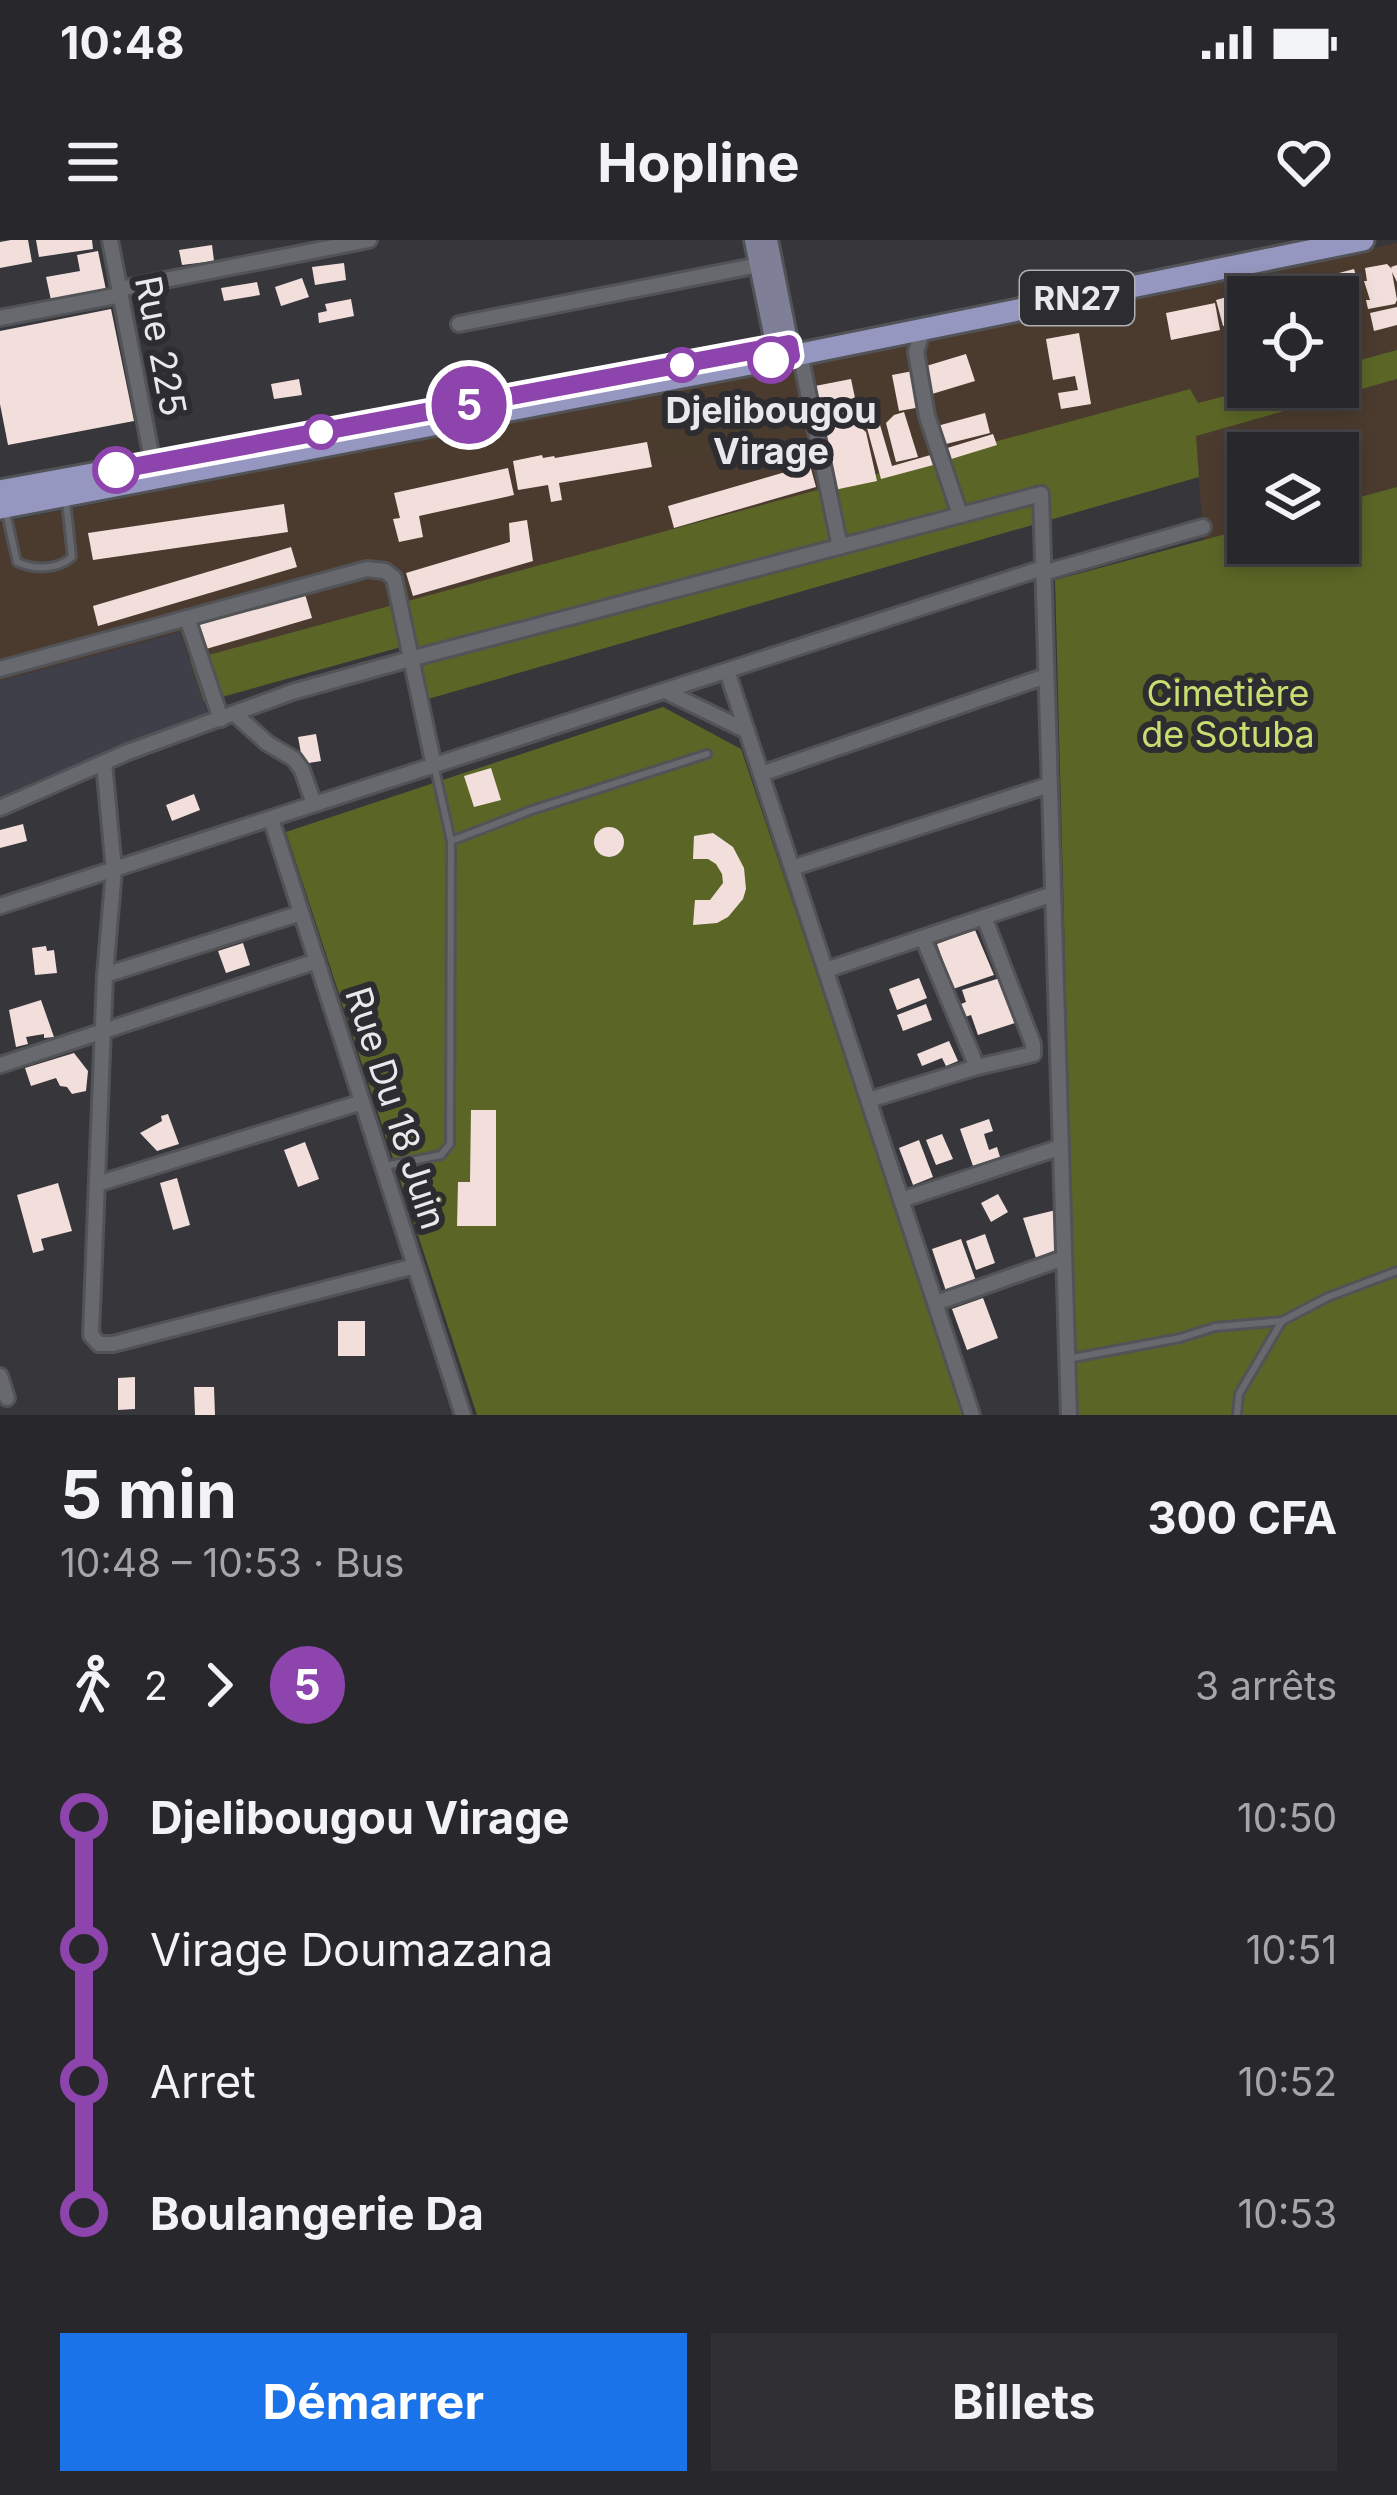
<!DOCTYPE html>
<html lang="fr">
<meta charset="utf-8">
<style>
:root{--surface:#28282c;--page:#303034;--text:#f1f3f6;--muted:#a5a6a9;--line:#444448;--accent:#1a73e8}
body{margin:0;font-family:Inter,sans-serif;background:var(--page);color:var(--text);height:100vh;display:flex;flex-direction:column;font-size:45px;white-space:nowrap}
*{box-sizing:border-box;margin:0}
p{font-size:39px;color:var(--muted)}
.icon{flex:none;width:66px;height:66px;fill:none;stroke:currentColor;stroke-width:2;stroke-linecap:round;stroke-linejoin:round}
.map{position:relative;height:1175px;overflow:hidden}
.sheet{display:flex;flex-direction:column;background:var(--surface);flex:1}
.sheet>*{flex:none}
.badge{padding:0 24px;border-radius:39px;font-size:42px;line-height:78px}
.buttons{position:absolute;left:1227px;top:36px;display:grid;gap:24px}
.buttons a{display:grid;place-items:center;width:132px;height:132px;border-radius:0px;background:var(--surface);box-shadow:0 6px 18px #0003,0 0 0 3px var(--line);font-size:60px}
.map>.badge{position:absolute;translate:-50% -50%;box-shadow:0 0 0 6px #fff}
.legs{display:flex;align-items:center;gap:18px;height:132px;padding:0 60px;font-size:39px}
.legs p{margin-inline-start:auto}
.overview{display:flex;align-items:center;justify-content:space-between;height:204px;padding:0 60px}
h1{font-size:66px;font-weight:700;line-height:90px}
.button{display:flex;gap:24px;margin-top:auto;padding:24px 60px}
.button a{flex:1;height:138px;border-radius:0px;background:var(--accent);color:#fff;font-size:48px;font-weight:700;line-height:138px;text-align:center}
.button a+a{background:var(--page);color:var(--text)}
ul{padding:0 60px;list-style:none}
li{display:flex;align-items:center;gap:42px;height:132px;font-size:45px}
li i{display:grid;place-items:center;width:18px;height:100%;margin:0 15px;background:currentColor}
li i::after{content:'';width:30px;height:30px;margin:-15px;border:9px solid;border-radius:50%;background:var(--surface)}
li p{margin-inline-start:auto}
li:first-child i{background:linear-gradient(#0000 50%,currentColor 0)}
li:last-child i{background:linear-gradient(currentColor 50%,#0000 0)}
.status{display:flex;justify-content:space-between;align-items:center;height:84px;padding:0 60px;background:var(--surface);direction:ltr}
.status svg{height:33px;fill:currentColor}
header{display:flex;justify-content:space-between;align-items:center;height:156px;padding:0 60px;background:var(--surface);font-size:54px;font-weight:700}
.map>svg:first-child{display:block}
</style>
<div class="status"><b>10:48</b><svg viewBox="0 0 49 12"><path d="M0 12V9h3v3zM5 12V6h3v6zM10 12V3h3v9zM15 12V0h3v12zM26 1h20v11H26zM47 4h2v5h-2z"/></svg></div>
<header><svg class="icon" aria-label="menu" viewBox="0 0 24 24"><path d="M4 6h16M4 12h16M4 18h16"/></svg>Hopline<svg class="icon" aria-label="heart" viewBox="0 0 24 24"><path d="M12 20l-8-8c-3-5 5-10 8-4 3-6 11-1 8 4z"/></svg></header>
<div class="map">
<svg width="1397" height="1175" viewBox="0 0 1397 1175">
<rect width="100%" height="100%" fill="#36363b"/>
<g fill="#4b3b2f">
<path d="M1397 3V110L1338 126V57H1248V147H1260L1198 164 1189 150 190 420 180 392 0 441V283Z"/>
<path d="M1397 139V247L1338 263V213H1248V288L1204 300 1195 196Z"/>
</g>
<path fill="#3e3f49" d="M180 392 209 478 122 506 0 559V441Z"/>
<path fill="#493c2d" d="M801 163 807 192 662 225 655 197Z"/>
<g fill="#5b6626">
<path d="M1397 110V139L1196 196 1199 237 428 459 412 404 204 462 190 420 1190 149 1198 163 1260 147H1338V126Z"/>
<path d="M1397 247V1175H1077L1055 340 1248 288V303H1338V263Z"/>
<path d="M663 467 741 509 965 1175H477L286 592Z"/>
</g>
<g fill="#f2dfdc">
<path d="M11 0H28L32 22 0 28V2Z"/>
<path d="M36 0H92L93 9 39 17Z"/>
<path d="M212 5 214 21 182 25 179 10Z"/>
<path d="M98 11 106 50 51 60 46 37 80 31 77 15Z"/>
<path d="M344 23 346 40 315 45 312 27Z"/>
<path d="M1387 24 1392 29 1391 27 1397 25V42L1392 32 1397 60 1395 64 1368 69 1366 60H1370L1364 41H1367L1365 28Z"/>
<path d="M1354 29 1362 57 1338 64V57H1284L1282 48Z"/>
<path d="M302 38 309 57 281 66 275 47Z"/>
<path d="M257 42 260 55 224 61 221 48Z"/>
<path d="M1266 46 1269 57H1248V79L1223 86 1216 60Z"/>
<path d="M351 59 354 76 319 83 318 73 327 71 325 64Z"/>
<path d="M1215 63 1220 90 1171 100 1166 73Z"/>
<path d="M1397 67V85L1374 91 1370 73Z"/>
<path d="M111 69 134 181 8 205 0 164V91Z"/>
<path d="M1079 93 1091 164 1061 169 1058 153 1078 150 1075 136 1053 140 1046 99Z"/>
<path d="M1248 94V121L1237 123 1231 99Z"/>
<path d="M966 114 975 141 932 154 923 127Z"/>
<path d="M913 131 921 167 899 171 892 135Z"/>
<path d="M299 139 302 155 274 159 271 144Z"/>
<path d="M851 139 855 158 819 165 815 146Z"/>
<path d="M856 161 860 182 855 183 866 192 877 241 834 250 817 169Z"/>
<path d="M904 172 918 217 896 222 886 183 894 175Z"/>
<path d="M985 173 990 193 942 205 937 186Z"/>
<path d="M880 185 892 226 934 214 937 224 881 239 867 188Z"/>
<path d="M993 194 997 205 948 220 944 209Z"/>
<path d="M647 202 652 227 559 243 562 260 551 262 548 245 518 250 513 221 542 215 543 218 554 216 555 218Z"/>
<path d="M810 225 816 247 674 288 668 266Z"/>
<path d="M508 228 514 255 419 276 423 297 399 302 393 279 400 278 394 253Z"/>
<path d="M284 264 288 292 93 320 88 293Z"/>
<path d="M527 280 533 321 413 356 406 333 510 302 509 283Z"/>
<path d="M291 307 297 327 98 386 93 366Z"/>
<path d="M305 354 312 378 206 409 199 385Z"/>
<path d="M316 494 321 521 303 524 298 497Z"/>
<path d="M491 528 501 560 474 567 464 536Z"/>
<path d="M194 554 200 570 172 581 166 565Z"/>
<path d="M23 584 27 601 0 608V590Z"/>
<circle cx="609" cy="602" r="15"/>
<path d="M713 593 733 607 744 628 746 649 743 659 728 677 717 683 693 685 695 660H710L723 643 722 634 716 624 708 619H693L694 596Z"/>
<path d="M975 690 994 735 953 749 937 704Z"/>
<path d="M243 703 250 725 226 733 218 711Z"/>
<path d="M46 706 47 711 54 710 57 733 35 735 32 708Z"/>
<path d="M919 738 927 758 897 770 889 749Z"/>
<path d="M1000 738 1015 783 978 795 971 775 965 777 961 764 966 762 962 750Z"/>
<path d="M41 760 54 797 44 798V794L26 797 28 804 16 807 9 770Z"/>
<path d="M926 764 932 780 903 791 897 775Z"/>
<path d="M949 801 958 821 946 826 942 818 922 826 917 814Z"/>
<path d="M74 813 88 831 86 851 72 854 67 847 60 846 56 838 31 846 25 828Z"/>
<path d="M471 870H496V986H457L458 942H470Z"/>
<path d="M168 874 179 904 157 911 140 893 162 881 161 876Z"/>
<path d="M989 879 993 891 984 894 989 910 997 907 1000 917 973 926 960 889Z"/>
<path d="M942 894 953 919 936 925 926 900Z"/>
<path d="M919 900 933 937 913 945 899 908Z"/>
<path d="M305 902 319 939 298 947 284 910Z"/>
<path d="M177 938 190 985 173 990 160 943Z"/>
<path d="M58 943 72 991 41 999 44 1010 33 1013 17 955Z"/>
<path d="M998 954 1008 972 991 982 981 963Z"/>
<path d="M1060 969 1061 1008 1036 1018 1023 978Z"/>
<path d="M985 994 995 1023 976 1030 966 1001Z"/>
<path d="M961 999 976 1041 946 1051 932 1009Z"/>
<path d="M983 1058 998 1098 967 1110 952 1069Z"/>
<rect x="338" y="1081" width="27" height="35"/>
<path d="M135 1137V1169L118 1170V1138Z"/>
<path d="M194 1147H214L215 1175H195Z"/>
</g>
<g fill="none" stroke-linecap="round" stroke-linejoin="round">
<g stroke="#525357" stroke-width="12">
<g id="lane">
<path d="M6 273 17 322C34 330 57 330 72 317L66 261"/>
<path d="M435 529 451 601"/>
<path d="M385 926 441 915 450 904 451 601 532 570 707 514"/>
<path d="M1067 1119 1180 1098 1215 1087 1282 1081 1328 1057 1397 1031"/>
<path d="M1237 1175 1239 1154 1282 1081"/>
</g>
</g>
<g stroke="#525357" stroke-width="20">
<g id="street">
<path d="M110 0 153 224"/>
<path d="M119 49 369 0"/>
<path d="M0 78 121 55"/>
<path d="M459 84 759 25"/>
<path d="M923 89 916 112 927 176 960 275"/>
<path d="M800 114 840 307"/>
<path d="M1043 333 1203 287"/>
<path d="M187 378 221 479"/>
<path d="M0 429 367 329 385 331 394 338 434 526"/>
<path d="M727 431 972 1175"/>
<path d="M665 451 747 491"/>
<path d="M236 475 267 503 294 519 302 530 314 564"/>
<path d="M104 523 114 630 105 735 91 1095 99 1104H113L415 1026"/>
<path d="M761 534 1046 436"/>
<path d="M0 568 128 512 292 452 410 419 1041 254 1069 1175"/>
<path d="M271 579 463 1175"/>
<path d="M792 628 1049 545"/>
<path d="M0 666 1043 328"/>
<path d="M923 698 977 827"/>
<path d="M826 730 1053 654"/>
<path d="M105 735 301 673"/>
<path d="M0 825 317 721"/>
<path d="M869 860 977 827 1033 814V804L984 677"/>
<path d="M97 944 362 862"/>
<path d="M901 960 1061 907"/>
<path d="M936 1063 1064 1018"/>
<path d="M0 1136 7 1158"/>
</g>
</g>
<g stroke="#525357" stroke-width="24">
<g id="secondary">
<path d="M754 0 778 118"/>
<path d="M768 0 791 116"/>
</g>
</g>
<g stroke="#525357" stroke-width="27">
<g id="primary">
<path d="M0 251 323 192"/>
<path d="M0 268 791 116 1363 0"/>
</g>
</g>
<use href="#lane" stroke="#68696e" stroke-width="6"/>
<use href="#street" stroke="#68696e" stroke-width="14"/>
<use href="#secondary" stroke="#7f8097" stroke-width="18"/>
<use href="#primary" stroke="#9697c0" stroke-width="21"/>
</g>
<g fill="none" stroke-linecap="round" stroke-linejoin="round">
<g stroke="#fff" stroke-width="27">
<path id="line-1" d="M116 230 789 104 791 116 771 120"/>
</g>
<use href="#line-1" stroke="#8e44ad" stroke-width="18"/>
</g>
<g fill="#fff" stroke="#8e44ad" stroke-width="6">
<circle cx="771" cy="120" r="21"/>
<circle cx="682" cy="125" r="15"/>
<circle cx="321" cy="192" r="15"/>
<circle cx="116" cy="230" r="21"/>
</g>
<g text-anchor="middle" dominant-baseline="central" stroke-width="12" stroke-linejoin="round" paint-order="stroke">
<rect fill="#2c2c31" stroke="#b0b0b4" stroke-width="3" x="1020" y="31" width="114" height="54" rx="9"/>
<g font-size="33" font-weight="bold" fill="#e9e9ec">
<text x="1077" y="58">RN27</text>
</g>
<g font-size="36" fill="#e9e9ec" stroke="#2c2c31">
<text transform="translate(161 106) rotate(79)">Rue 225</text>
<text transform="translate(396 868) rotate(72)">Rue Du 18 Juin</text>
</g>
<g font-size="36" font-weight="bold" fill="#e9e9ec" stroke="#2c2c31">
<text x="771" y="170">Djelibougou<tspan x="771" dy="41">Virage</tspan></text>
</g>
<g font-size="36" fill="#c9de71" stroke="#2c2c31">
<text x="1228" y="453">Cimetière<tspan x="1228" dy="41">de Sotuba</tspan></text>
</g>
</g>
</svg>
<div class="buttons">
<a><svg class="icon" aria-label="locate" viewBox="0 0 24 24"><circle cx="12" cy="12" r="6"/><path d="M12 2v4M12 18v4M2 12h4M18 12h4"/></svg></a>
<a><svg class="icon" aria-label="layers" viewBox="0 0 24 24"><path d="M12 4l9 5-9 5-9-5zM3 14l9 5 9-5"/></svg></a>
</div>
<b class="badge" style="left:469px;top:165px;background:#8e44ad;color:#fff">5</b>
</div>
<section class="sheet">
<div class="overview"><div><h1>5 min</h1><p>10:48 – 10:53 · Bus</p></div><b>300 CFA</b></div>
<div class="legs"><svg class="icon" aria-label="walk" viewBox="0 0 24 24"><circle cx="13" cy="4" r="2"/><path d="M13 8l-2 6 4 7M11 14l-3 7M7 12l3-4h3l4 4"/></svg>2<svg class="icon" aria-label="forward" viewBox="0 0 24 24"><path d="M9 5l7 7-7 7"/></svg><b class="badge" style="background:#8e44ad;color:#fff">5</b><p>3 arrêts</p></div>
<ul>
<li><i style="color:#8e44ad"></i><b>Djelibougou Virage</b><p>10:50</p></li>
<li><i style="color:#8e44ad"></i><span>Virage Doumazana</span><p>10:51</p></li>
<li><i style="color:#8e44ad"></i><span>Arret</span><p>10:52</p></li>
<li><i style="color:#8e44ad"></i><b>Boulangerie Da</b><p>10:53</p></li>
</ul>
<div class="button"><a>Démarrer</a><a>Billets</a></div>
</section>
